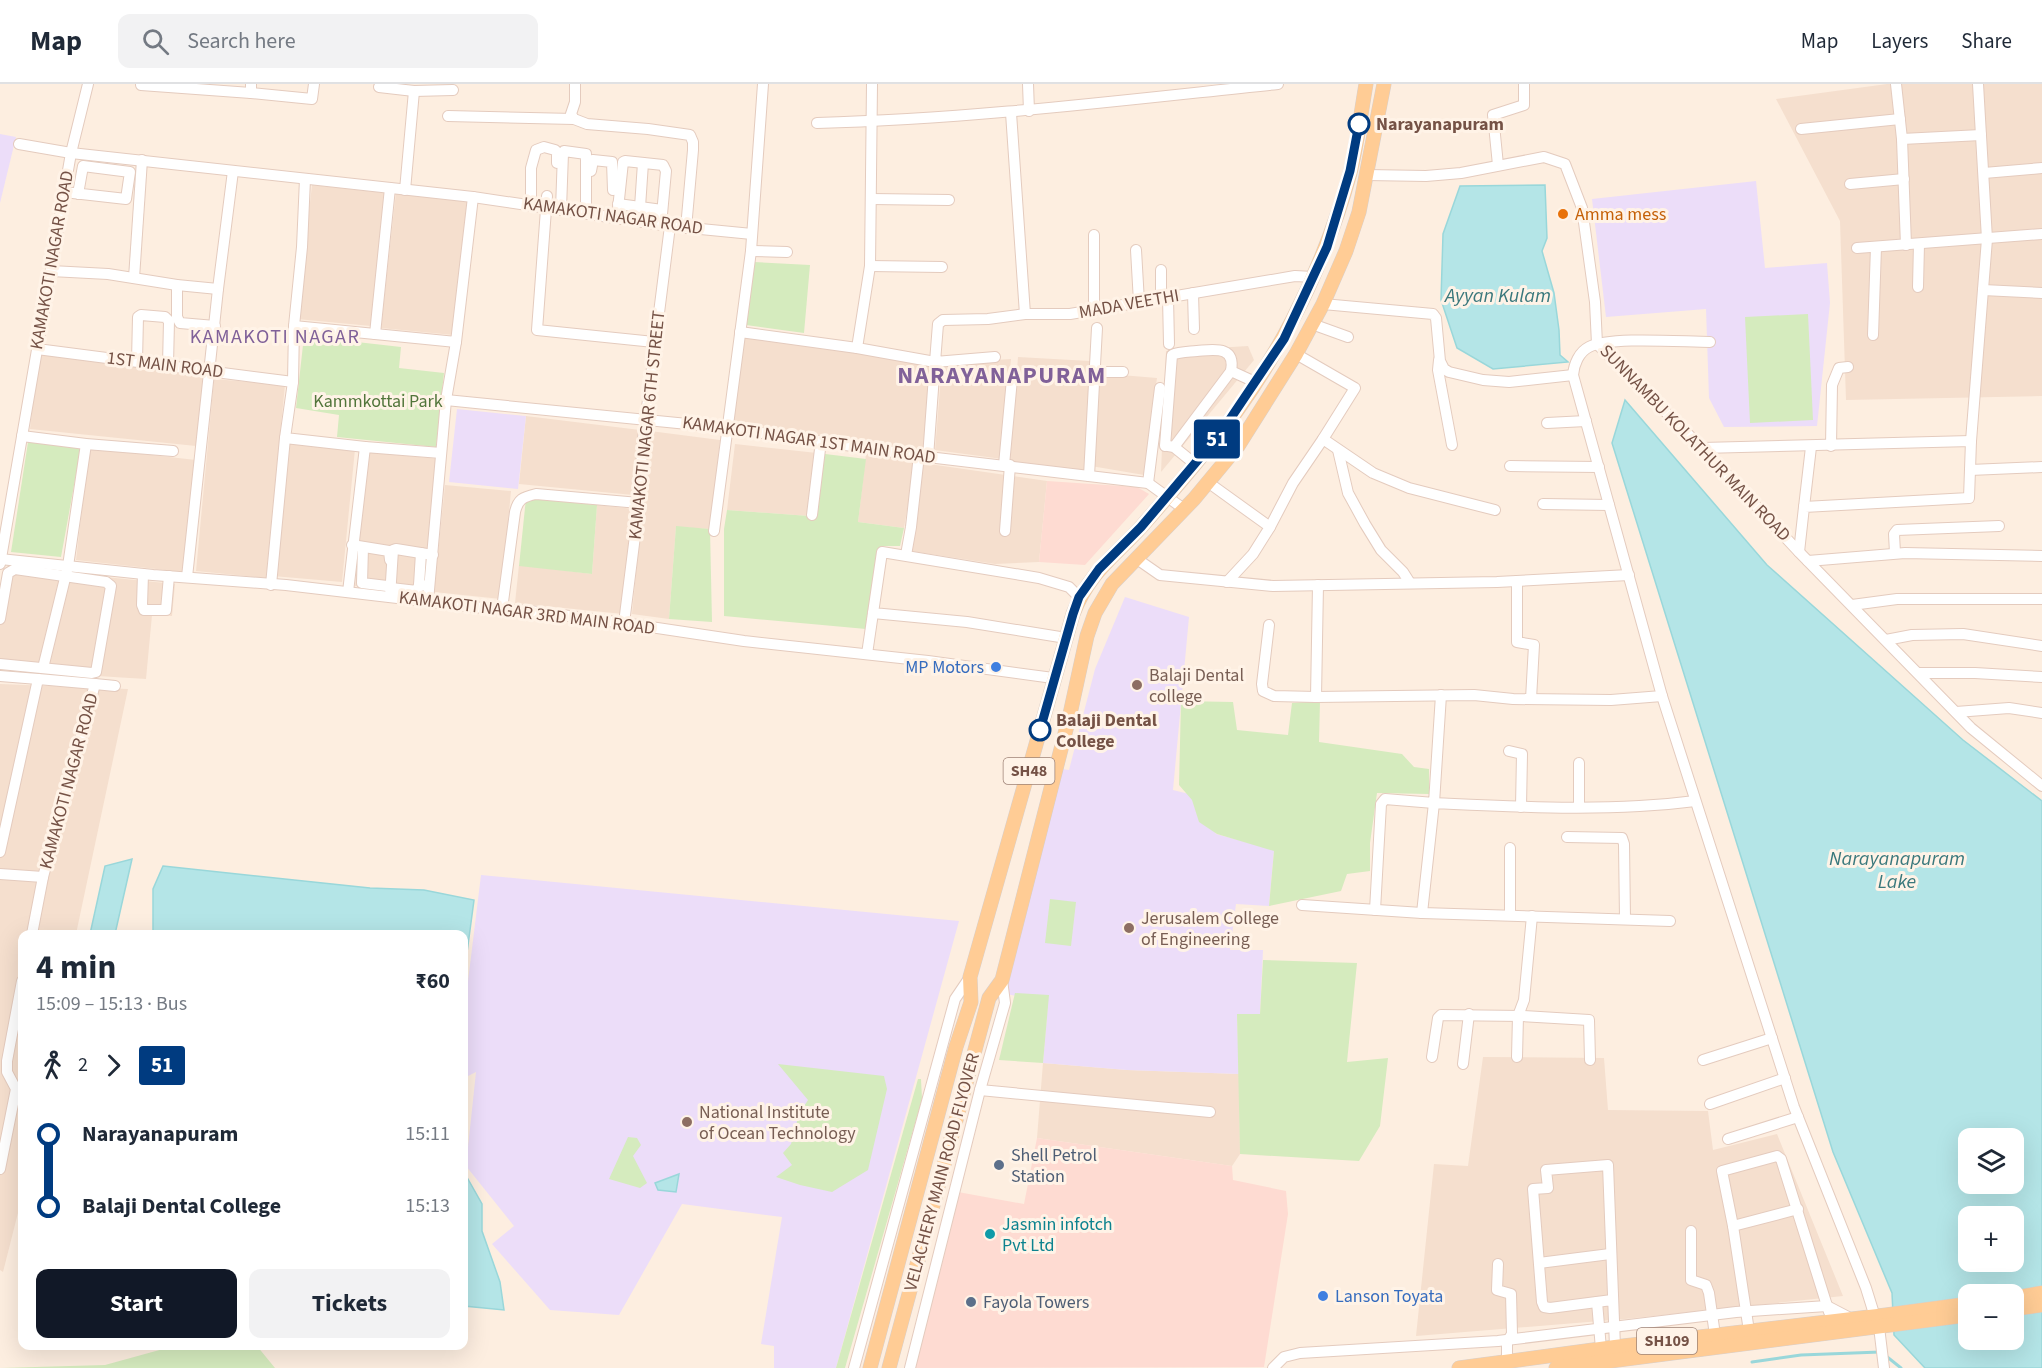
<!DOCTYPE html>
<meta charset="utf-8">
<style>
:root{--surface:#fff;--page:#f2f2f3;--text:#1f2937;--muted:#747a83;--line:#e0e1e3;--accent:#111827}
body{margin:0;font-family:"Source Sans 3",sans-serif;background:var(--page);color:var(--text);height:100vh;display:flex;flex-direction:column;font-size:22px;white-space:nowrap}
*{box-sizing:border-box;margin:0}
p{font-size:20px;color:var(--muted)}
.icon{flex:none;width:33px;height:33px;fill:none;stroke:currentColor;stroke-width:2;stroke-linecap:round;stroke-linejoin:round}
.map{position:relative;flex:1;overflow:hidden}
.side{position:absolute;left:18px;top:846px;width:450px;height:420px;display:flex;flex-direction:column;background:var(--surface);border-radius:12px;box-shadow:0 6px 24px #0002}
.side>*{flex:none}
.badge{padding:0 12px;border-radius:4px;font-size:21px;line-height:39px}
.fabs{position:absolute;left:1958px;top:1044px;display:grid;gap:12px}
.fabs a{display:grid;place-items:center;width:66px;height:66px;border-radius:12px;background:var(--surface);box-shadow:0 6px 24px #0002;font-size:30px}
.map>.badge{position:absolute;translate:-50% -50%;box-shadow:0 0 0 3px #fff}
.legs{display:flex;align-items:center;gap:9px;height:66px;padding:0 18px;font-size:20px}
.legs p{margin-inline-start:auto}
.summary{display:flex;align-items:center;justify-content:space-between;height:102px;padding:0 18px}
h1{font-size:33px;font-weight:700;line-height:45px}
.button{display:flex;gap:12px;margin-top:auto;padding:12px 18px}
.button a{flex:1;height:69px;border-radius:12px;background:var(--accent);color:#fff;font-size:24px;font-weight:700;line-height:69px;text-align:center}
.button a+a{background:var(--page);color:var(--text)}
ul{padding:0 18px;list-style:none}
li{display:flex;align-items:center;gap:21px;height:72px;font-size:22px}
li i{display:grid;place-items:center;width:9px;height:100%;margin:0 8px;background:currentColor}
li i::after{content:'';width:15px;height:15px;margin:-8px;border:4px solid;border-radius:50%;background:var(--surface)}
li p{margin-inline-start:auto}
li:first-child i{background:linear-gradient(#0000 50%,currentColor 0)}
li:last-child i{background:linear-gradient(currentColor 50%,#0000 0)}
header{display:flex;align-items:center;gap:36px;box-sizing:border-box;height:84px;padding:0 30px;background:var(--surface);border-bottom:2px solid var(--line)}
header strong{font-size:28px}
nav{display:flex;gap:33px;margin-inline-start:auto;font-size:21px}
.search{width:420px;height:54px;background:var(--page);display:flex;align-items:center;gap:15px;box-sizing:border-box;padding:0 21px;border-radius:12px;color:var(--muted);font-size:22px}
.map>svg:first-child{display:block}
</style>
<header>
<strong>Map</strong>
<div class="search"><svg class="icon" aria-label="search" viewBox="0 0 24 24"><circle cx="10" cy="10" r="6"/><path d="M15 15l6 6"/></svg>Search here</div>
<nav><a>Map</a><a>Layers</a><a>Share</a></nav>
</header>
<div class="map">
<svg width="2042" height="1284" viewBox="0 0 2042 1284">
<rect width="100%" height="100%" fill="#fdeee0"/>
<g fill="#f5dfce">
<path d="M1887 0H2042V312L1846 316 1840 137 1776 15Z"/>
<path d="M312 101 385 109 371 242 297 235Z"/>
<path d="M396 108 467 116 453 251 381 244Z"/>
<path d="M741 250 932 282 926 368 730 346Z"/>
<path d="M1248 262 1254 276 1161 388 1166 267Z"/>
<path d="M38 270 204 288 196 362 30 345Z"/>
<path d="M1018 273 1090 277 1085 387 1010 378Z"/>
<path d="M1011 275 1002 375 935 366 942 279Z"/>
<path d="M1097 289 1157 294 1144 391 1091 382Z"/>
<path d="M214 295 285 301 266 494 196 487Z"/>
<path d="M526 332 640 346 633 411 519 400Z"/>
<path d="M650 347 720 356 710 445 676 443 669 535 632 530Z"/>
<path d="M286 358 355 365 342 498 273 492Z"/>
<path d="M735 360 817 369 809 432 727 426Z"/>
<path d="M89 364 196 376 183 488 76 476Z"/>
<path d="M368 368 439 375 426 509 355 502Z"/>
<path d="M866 370 915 378 904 444 858 438Z"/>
<path d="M922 379 1047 397 1039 478 995 480 911 467Z"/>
<path d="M445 401 511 407 501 515 434 508Z"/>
<path d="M597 421 634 425 623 530 515 519 519 481 592 490Z"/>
<path d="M6 483 175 500 172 532 152 531 146 595 0 586V517Z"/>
<path d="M0 600 128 605 76 850H22V1113L3 1188 0 1186Z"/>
<path d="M1483 973 1604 974 1608 1026 1708 1027 1713 1066 1777 1050 1843 1212 1625 1235 1416 1252 1434 1080 1468 1082Z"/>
<path d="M1043 979 1127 986 1239 990 1240 1070 1232 1082 1037 1054Z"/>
</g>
<g fill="#fedbd2">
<path d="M1047 397 1137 403 1149 410 1085 481 1039 478Z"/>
<path d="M1037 1054 1232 1082 1233 1096 1286 1107 1288 1130 1264 1283 915 1284 958 1108 1024 1120Z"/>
</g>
<g fill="#ecddf9">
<path d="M0 50 16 53 0 119Z"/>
<path d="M1756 97 1765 184 1827 179 1830 219 1817 342 1724 343 1709 314 1706 225 1606 233 1592 115Z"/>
<path d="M457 325 526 332 518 405 449 398Z"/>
<path d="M1125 513 1189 533 1173 706 1197 712 1216 750 1260 762 1272 763 1274 767 1269 822 1236 820 1230 866H1263L1260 931 1237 930 1239 990 1127 986 1043 979 1048 918 1006 910 1062 685 1069 686 1095 585Z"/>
<path d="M481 791 959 837 836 1284H774V1262L761 1260 782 1133 682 1120 619 1231 550 1226 492 1160 514 1142 466 1082 476 988 464 994V930Z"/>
</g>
<g fill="#d5ebbe">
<path d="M754 178 810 181 804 249 746 241Z"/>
<path d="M1808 230 1813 336 1750 339 1745 233Z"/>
<path d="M304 252 401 263 399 284 444 289 436 363 337 353 339 331 296 324Z"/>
<path d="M28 358 81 363 61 473 11 468Z"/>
<path d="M817 369 866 375 858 438 904 444 900 462H881L866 545 724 532V445L727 426 809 432Z"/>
<path d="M526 414 597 421 592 490 519 482Z"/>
<path d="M676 442 710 445 712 538 669 535Z"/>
<path d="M1181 617 1233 618 1237 646 1288 651 1292 619 1320 617 1319 658 1402 670 1414 683 1429 685V710L1377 709 1370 759V787L1347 790 1341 807 1269 822 1274 767 1217 750 1199 738 1192 716 1179 701Z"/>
<path d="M1050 815 1076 818 1071 862 1045 859Z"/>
<path d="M1263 876 1357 879 1347 978 1388 974 1380 1042 1359 1077 1240 1070 1237 930H1260Z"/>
<path d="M1015 909 1049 911 1043 979 999 976Z"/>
<path d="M778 980 884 992 887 1005 868 1086 832 1108 800 1101 776 1093 792 1081 783 1069 791 1060 799 1030 808 1016Z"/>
<path d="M918 995H921L922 1015 845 1284H836Z"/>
<path d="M628 1053 637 1054 641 1061 633 1072 647 1099 640 1104 609 1095Z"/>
<path d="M174 1262H257L275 1284H0L105 1281Z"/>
</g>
<g fill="#b4e5e7" stroke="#99d7da" stroke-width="1.5" fill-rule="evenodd">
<path d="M1545 101 1547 154 1542 167 1554 209 1559 246 1560 271 1568 278 1493 285 1457 264 1441 216 1443 150 1460 102Z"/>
<path d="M1625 316 1767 481 1963 656 2042 717V1284H1925L1894 1251 1892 1209 1833 1068 1612 359ZM1968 1054H2013V1100H1968ZM1968 1132H2013V1178H1968ZM1968 1210H2013V1256H1968Z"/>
<path d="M132 775 115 850H90L105 782Z"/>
<path d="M163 782 370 804 424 806 474 816 464 891V850H153V805Z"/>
<path d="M464 1088 482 1120V1147L500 1198 504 1226 464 1222Z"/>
<path d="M679 1090 676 1108 658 1106 655 1099Z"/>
</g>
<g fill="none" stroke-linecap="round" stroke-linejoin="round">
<g stroke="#99d7da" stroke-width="3">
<path d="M1886 1272 1901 1284"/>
<path d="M1752 1278 1801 1271 1880 1268"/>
</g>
<g stroke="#e4cbbe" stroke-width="12">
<g id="minor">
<path d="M575 0V18L571 30 574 35 587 40 648 45 690 51 693 58V66L686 144"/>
<path d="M872 0 870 182 857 264 935 278 928 373"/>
<path d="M1028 0 1029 27"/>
<path d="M1896 0 1902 55 1906 161"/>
<path d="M141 1 251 9V0"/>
<path d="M379 3 414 7 453 6"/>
<path d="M251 9 312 15 314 0"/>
<path d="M1011 29 1025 230"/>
<path d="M448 32 574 35"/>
<path d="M817 39C971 35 1124 16 1278 0"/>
<path d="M1801 45 1900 35"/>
<path d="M1902 55 1981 51"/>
<path d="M19 60 71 69 473 113 670 142 752 150"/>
<path d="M1498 81 1493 31 1524 21V0"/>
<path d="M591 87 593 76 612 78 613 106"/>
<path d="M1984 89 2042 84"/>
<path d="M1367 91 1426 92 1461 89 1544 73 1565 80 1582 124 1595 218 1597 260 1702 364 1799 468 1971 644 2042 702"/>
<path d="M305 95 302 163 294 242 456 258 473 113"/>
<path d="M1850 100 1904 95"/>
<path d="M405 106 414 7"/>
<path d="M64 108 126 115 130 88 83 82 78 110"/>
<path d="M547 112 537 246 654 258"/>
<path d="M871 115 949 116"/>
<path d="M618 120 662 126"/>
<path d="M531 121V84L536 66 544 63 555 66 557 68V79"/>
<path d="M640 123 643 79"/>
<path d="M561 125 563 69 564 67 586 70V129"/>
<path d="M617 134 623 78 625 77 663 81 666 87 661 141"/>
<path d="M1094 151V226"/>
<path d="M1857 164 2042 150"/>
<path d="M1136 166 1139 218"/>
<path d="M751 167 787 168"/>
<path d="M870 182 942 183"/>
<path d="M1161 186V214"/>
<path d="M51 187 108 190 177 201 218 205"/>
<path d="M134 194 142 76"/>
<path d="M177 201V233L180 239 215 242"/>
<path d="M1918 203 1919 160"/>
<path d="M1983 206 2042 209"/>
<path d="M1193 209 1194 245"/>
<path d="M1168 213 1169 260"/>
<path d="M1323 220 1433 230 1436 234 1440 277 1444 285 1449 288 1483 296 1509 298 1573 291"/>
<path d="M1312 240 1348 253"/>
<path d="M294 242 293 298 285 354 365 363"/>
<path d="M740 248 857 264"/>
<path d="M375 250 390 104"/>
<path d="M1873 251 1876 163"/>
<path d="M1710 258C1683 258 1610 252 1589 263 1579 268 1574 280 1573 291L1662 612 1794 1023 1866 1204 1875 1233"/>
<path d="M37 265 293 298"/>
<path d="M995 273 935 278 938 240 943 236 988 235 1025 230H1070L1295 192 1313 193"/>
<path d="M1439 276 1438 286 1452 361"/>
<path d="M137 277 138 233 141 231 165 233 169 237 168 281"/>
<path d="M1095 288H1123"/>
<path d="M446 316 728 344 928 373 1148 399 1184 425"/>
<path d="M1547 339 1586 337"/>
<path d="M22 352 86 360 173 367"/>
<path d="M1323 355 1373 389 1409 404 1495 426"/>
<path d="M1971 357 1987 155 1978 0"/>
<path d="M1165 362 1172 271C1179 268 1188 268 1197 267 1213 266 1236 261 1231 287"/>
<path d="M1168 362 1174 363 1195 380"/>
<path d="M1831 362 1832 301 1839 284 1848 283"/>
<path d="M1174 363 1231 287 1255 298"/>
<path d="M1702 364 1971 357 1969 414 1804 423 1799 468"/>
<path d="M1338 366 1348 409 1365 440 1381 466 1403 488 1410 499"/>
<path d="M1004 381 1012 295"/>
<path d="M1510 382 1599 383"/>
<path d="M1970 386 2042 383"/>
<path d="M1089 392 1097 244"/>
<path d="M1148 399 1160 304"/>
<path d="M1209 399 1270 443 1253 470 1227 498"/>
<path d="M1543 420 1609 421"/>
<path d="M1804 423 1811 363"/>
<path d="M812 431 821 357"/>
<path d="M1270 443 1293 399 1323 355 1355 304 1296 270"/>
<path d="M714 447 751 167 763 0"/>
<path d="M1005 447 1010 381"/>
<path d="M352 461 389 467 390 476"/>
<path d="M363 463 362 499 387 502"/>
<path d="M1895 469 1894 450 1897 446 1999 442"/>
<path d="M906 471 911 443 919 371"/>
<path d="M0 475 153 491 286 501 483 524 530 527 624 539 744 557 928 577 1053 594"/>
<path d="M1137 475 1160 491 1273 502 1497 498 1629 491"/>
<path d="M1808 477 1905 469 2042 472"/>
<path d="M0 480 71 69 88 0"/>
<path d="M143 490 142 521 144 526H166L169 492"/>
<path d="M187 493 218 205 233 87"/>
<path d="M1517 497V558L1534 561 1531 615"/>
<path d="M271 501 285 354"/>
<path d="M419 501 421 469"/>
<path d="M1318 501 1316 613 1474 611 1513 615 1611 616 1662 612"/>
<path d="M391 504 417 507 419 501 429 502"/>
<path d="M348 508 365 363 441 369"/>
<path d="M390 513 393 466 396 465 433 471"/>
<path d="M428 517 446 316 456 258"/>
<path d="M1852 521 1897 515H2042"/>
<path d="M502 525 515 428C518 415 523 413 536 410L639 419"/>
<path d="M0 535 8 489 15 485 106 498 111 502 96 588 92 589 0 580"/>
<path d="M624 539 637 436 643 355 670 142"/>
<path d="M1269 541 1262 600 1263 607 1274 612 1316 613"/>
<path d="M1066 554 967 538 873 529 882 468 1039 494 1069 503 1079 513"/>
<path d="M1886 556 1912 551 1963 550 2042 562"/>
<path d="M867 570 873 529"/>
<path d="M43 584 68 482 86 360"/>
<path d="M1918 589H1975L2042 593"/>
<path d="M0 592 38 595"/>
<path d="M95 600 115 602"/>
<path d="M1956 628 2009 624 2042 629"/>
<path d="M1509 667 1522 670 1521 723"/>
<path d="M1579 723V679"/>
<path d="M1567 753 1622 754 1624 760 1625 835"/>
<path d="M0 768 38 595 95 600 43 793 32 850"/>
<path d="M0 790 43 793"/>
<path d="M1302 821 1422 829"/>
<path d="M1375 826 1381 720 1385 715 1434 719 1441 611"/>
<path d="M1510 831V764"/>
<path d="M1670 837 1422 829 1434 719C1521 723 1609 728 1695 717"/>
<path d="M1432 973 1438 934 1441 931 1522 932 1589 936 1590 976"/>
<path d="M1517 973 1518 932 1524 916 1532 832"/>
<path d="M1703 976 1772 954"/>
<path d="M1463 980 1469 930"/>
<path d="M980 1006 1210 1028"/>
<path d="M1710 1020 1785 994"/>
<path d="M1728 1055 1798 1033"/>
<path d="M0 1085 16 1005 7 988V977L22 897"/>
<path d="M1733 1142 1798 1125"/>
<path d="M1691 1147V1196L1706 1201 1709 1209 1715 1251"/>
<path d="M1539 1179 1610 1170"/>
<path d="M1498 1180 1497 1206 1511 1210 1512 1250 1507 1258V1277"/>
<path d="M1612 1216 1550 1224 1544 1223 1542 1218 1533 1105 1548 1104 1546 1086 1608 1081 1615 1263"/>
<path d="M1597 1218 1601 1265"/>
<path d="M1879 1243 1884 1284"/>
<path d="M1749 1247 1733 1142 1722 1087 1777 1072 1781 1075 1829 1228"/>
<path d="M854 1284 955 915 970 893"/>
<path d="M910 1284 980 1006 1005 919 1002 896"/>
<path d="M1273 1284 1284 1273 1300 1269 1498 1257 1736 1228 1827 1222 1852 1235"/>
</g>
</g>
<g stroke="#d8cfcb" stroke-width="15">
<g id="major">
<path d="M2013 1214 2042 1209"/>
<path d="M2013 1225 2042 1221"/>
<path d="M870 1284 956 963 971 918 970 893 1073 530C1089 488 1114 473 1142 442 1163 418 1184 394 1204 369 1272 288 1322 191 1350 89 1357 61 1361 29 1366 0"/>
<path d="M889 1284 989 914 1002 896 1070 630 1087 552 1095 529 1112 500 1194 415 1238 362 1296 270 1323 220 1346 167 1359 128 1384 0"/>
<path d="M1459 1284 1615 1263 1886 1231 1968 1220"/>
<path d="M1556 1284 1968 1231"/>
</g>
</g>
<use href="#minor" stroke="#fff" stroke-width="10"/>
<use href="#major" stroke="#ffcc95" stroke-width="14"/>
</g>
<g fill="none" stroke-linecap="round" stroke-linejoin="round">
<g stroke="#fff" stroke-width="14">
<path id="line-1" d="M1040 646 1073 530 1079 513 1099 485 1141 443 1220 350 1284 255 1327 163 1350 87 1359 40"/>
</g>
<use href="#line-1" stroke="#003b80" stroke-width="9"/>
</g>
<g fill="#fff" stroke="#003b80" stroke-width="3">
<circle cx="1359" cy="40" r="10"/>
<circle cx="1040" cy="646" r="10"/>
</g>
<circle fill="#e8710a" stroke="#fff3e7" stroke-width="2" cx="1563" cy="130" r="6"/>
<g fill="#3f7fe0" stroke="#fff3e7" stroke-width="2">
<circle cx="996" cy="583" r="6"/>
<circle cx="1323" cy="1212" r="6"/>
</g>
<g fill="#8d6e63" stroke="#fff3e7" stroke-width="2">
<circle cx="1137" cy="601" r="6"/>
<circle cx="1129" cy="844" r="6"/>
<circle cx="687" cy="1038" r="6"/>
</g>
<g fill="#5c6f8a" stroke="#fff3e7" stroke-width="2">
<circle cx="999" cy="1081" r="6"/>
<circle cx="971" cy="1218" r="6"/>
</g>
<circle fill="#0f9aa8" stroke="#fff3e7" stroke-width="2" cx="990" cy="1150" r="6"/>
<g text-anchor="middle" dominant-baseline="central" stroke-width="6" stroke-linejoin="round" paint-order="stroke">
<g fill="#fff3e7" stroke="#9e8276" stroke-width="1.5">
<rect x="1003.5" y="674" width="51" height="26" rx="4.5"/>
<rect x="1637" y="1244" width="60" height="26" rx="4.5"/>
</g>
<g font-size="16" font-weight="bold" fill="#755246">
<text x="1029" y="687">SH48</text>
<text x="1667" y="1257">SH109</text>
</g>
<g font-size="18" font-weight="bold" fill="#755246" stroke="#fff3e7" text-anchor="start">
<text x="1376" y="40">Narayanapuram</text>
<text x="1056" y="636">Balaji Dental<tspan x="1056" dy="21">College</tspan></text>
</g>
<g font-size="18" fill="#c56008" stroke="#fff3e7" text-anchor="start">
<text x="1575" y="130">Amma mess</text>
</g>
<g font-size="18" fill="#755246" stroke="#fff3e7">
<text transform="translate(613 132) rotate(8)">KAMAKOTI NAGAR ROAD</text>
<text transform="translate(52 176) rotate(-80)">KAMAKOTI NAGAR ROAD</text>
<text transform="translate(1129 220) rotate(-10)">MADA VEETHI</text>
<text transform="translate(165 281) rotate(7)">1ST MAIN ROAD</text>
<text transform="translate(647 341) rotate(-84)">KAMAKOTI NAGAR 6TH STREET</text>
<text transform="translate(809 356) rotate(8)">KAMAKOTI NAGAR 1ST MAIN ROAD</text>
<text transform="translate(1695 359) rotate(46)">SUNNAMBU KOLATHUR MAIN ROAD</text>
<text transform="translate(527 529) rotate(7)">KAMAKOTI NAGAR 3RD MAIN ROAD</text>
<text transform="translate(69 697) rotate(-75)">KAMAKOTI NAGAR ROAD</text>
<text transform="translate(942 1088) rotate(-75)">VELACHERY MAIN ROAD FLYOVER</text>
</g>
<g font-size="18" fill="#52753b" stroke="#fff3e7">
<text x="378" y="317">Kammkottai Park</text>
</g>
<g font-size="18" fill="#366cbe" stroke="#fff3e7" text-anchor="end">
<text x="984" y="583">MP Motors</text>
<text x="1335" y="1212" text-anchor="start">Lanson Toyata</text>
</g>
<g font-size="18" fill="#785e54" stroke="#fff3e7" text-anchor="start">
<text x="1149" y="591">Balaji Dental<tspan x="1149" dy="21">college</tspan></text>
<text x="1141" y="834">Jerusalem College<tspan x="1141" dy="21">of Engineering</tspan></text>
<text x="699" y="1028">National Institute<tspan x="699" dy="21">of Ocean Technology</tspan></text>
</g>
<g font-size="18" fill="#4e5e75" stroke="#fff3e7" text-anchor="start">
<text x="1011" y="1071">Shell Petrol<tspan x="1011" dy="21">Station</tspan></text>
<text x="983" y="1218">Fayola Towers</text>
</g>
<g font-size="18" fill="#0d838f" stroke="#fff3e7" text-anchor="start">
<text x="1002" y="1140">Jasmin infotch<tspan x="1002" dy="21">Pvt Ltd</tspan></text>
</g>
<g font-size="20" font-style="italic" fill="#3a787c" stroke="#fff3e7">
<text x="1498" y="212">Ayyan Kulam</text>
<text x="1897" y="775">Narayanapuram<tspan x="1897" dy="23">Lake</tspan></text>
</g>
<g font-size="20" letter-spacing="1.5" fill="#806199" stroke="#fff3e7">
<text x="275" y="253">KAMAKOTI NAGAR</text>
</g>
<g font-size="24" font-weight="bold" letter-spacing="1.5" fill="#806199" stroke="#fff3e7">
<text x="1002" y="291">NARAYANAPURAM</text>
</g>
</g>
</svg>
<div class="fabs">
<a><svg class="icon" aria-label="layers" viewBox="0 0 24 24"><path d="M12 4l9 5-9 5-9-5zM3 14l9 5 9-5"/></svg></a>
<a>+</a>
<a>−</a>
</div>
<b class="badge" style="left:1217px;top:355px;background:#003b80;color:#fff">51</b>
<section class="side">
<div class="summary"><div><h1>4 min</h1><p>15:09 – 15:13 · Bus</p></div><b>₹60</b></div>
<div class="legs"><svg class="icon" aria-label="walk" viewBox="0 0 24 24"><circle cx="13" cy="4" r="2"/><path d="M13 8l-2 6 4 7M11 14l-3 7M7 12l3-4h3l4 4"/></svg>2<svg class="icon" aria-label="forward" viewBox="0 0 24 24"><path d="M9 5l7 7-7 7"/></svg><b class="badge" style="background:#003b80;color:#fff">51</b></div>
<ul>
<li><i style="color:#003b80"></i><b>Narayanapuram</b><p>15:11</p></li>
<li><i style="color:#003b80"></i><b>Balaji Dental College</b><p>15:13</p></li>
</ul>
<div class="button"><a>Start</a><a>Tickets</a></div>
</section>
</div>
